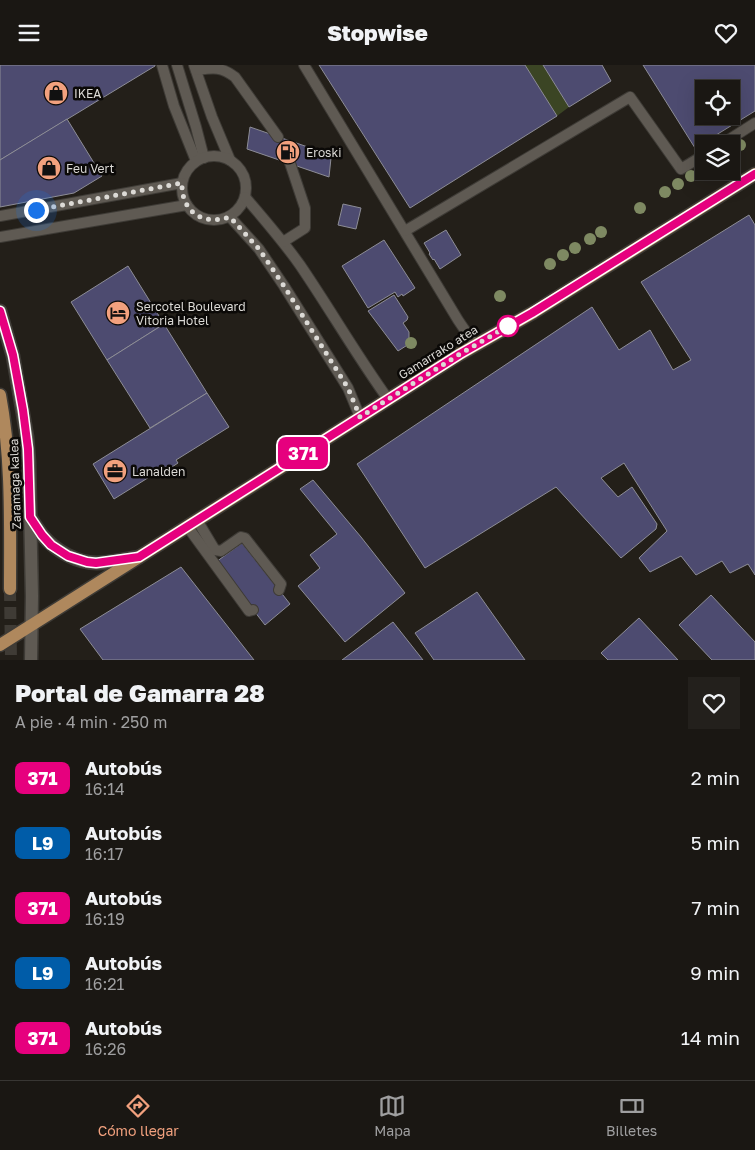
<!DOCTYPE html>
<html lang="es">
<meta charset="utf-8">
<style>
:root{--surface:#1a1713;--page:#23201c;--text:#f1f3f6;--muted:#9f9fa0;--line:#383633;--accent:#f2a17e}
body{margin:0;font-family:"Golos Text",sans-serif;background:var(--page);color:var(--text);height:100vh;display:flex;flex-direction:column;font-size:19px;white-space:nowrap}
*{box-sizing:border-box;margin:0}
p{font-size:16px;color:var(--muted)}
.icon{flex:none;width:28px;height:28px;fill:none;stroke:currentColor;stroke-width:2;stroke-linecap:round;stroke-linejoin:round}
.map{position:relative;height:595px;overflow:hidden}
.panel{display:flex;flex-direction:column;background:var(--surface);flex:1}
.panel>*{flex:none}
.badge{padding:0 10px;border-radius:8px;font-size:18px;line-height:32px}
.tools{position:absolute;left:695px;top:15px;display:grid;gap:10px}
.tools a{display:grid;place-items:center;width:45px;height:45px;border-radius:0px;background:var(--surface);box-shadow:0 5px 20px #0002,0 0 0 1px var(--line);font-size:25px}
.you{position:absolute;width:25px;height:25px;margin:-12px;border:4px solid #fff;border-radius:50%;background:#1a73e8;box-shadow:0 0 0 8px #1a73e833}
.map>.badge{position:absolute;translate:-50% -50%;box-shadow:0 0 0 2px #fff}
.round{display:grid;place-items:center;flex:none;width:52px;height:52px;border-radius:0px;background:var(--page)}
.head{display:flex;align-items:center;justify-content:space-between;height:85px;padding:0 15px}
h1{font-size:24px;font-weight:800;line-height:38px}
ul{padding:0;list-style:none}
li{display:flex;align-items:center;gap:15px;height:65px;padding:0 15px}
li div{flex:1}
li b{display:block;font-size:19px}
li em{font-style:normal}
li .badge{min-width:55px;font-weight:700;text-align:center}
header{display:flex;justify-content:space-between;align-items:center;height:65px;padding:0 15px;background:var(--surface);font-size:22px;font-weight:800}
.dock{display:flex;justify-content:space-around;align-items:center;height:70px;border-top:1px solid var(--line);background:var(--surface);font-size:14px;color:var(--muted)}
.dock a{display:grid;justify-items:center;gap:2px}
.dock .current{color:var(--accent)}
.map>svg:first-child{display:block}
</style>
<header><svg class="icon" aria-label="menu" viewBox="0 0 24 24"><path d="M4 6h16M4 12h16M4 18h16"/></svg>Stopwise<svg class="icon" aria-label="heart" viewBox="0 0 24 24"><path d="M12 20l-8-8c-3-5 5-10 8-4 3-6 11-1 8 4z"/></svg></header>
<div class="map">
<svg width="755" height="595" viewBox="0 0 755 595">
<rect width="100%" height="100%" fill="#231f19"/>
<path fill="#3b4524" d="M525 0H543L569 42 557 51Z"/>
<g fill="#4d4b70" stroke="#8d8d96" fill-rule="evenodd">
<path d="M0 0H155V1L0 95Z"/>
<path d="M319 0H525L557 51 410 143Z"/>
<path d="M543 0H602L611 16 569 42Z"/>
<path d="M643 0H755V46L695 83ZM704 24H731V51H704Z"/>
<path d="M67 54 102 111 74 128 0 142V95Z"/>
<path d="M250 62 328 89 331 93 329 112 247 84Z"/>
<path d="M343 139 361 143 356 164 338 160Z"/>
<path d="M749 150 755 160V510L748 499 730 508 722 496 696 510 681 491 650 507 639 493 667 466 624 398 601 413 618 432 632 422 657 459 656 464 621 493 556 422 425 503 357 399 592 242 619 285 650 265 673 305 691 295 641 217Z"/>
<path d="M446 165 461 190 440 204 434 194 433 195 429 189 430 188 424 178Z"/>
<path d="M384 175 415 223 403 231 402 229 398 232 395 227 368 243 342 201Z"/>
<path d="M128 201 164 259 107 295 71 237Z"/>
<path d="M394 230 408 252 407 255 403 258 409 267V279L398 286 368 246Z"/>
<path d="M164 259 207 328 150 363 107 295Z"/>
<path d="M207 328 229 362 176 395 178 398 169 404 167 401 114 434 93 399Z"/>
<path d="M313 415 361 472 405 528 345 577 298 521 320 503 310 490 337 469 300 424Z"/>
<path d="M242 478 290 539 265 560 216 497Z"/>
<path d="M181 502 254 595H103L80 564Z"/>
<path d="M477 527 525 595H434L415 568Z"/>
<path d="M711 530 755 577V595H712L679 560Z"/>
<path d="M639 553 678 595H608L601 588Z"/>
<path d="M393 557 423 595H342Z"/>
</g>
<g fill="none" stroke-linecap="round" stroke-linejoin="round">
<path stroke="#3f3b35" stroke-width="12" stroke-dasharray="12 6" stroke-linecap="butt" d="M10 524 11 595"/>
<g stroke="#3e3b36" stroke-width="12">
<g id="service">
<path d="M162 0 174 41 196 96"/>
<path d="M177 0 196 62 204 93"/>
<path d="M194 0 212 52 230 95"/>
<path d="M304 0 458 255 475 280"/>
<path d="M196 5C213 3 220 1 235 12L278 72"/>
<path d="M722 79 755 58"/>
<circle cx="214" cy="123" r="32"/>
<path d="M245 132C264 154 283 176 300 200 330 244 357 291 388 334"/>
<path d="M0 151 182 118"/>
<path d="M230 152 259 184 284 221 348 323 360 352"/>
<path d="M405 166 630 32 681 104 704 90"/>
<path d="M0 172 187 140"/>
<path d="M283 177 305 163V143L290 98"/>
<path d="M197 455 215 485 221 486 241 472 245 473 281 519 279 525"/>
<path d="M187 461 249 546 253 545"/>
</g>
</g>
<g stroke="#3e3b36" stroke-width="15">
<g id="minor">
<path d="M0 246 13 291 27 372 29 397 32 531 31 595"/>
<path d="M30 452C34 458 38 465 43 471 56 486 77 498 97 498 111 498 125 494 139 492"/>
</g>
</g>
<g stroke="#3e3b36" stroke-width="15">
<g id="primary">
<path d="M0 330C12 394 10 459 10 524"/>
<path d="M0 580 460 289 534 247 755 109"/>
</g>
</g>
<use href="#service" stroke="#5f5a53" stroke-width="10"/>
<use href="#minor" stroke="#5f5a53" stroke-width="12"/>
<use href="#primary" stroke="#af885d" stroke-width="12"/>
</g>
<g fill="#7e8962">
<circle cx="740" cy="80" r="6"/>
<circle cx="691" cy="111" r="6"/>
<circle cx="678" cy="119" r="6"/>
<circle cx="665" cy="127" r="6"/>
<circle cx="640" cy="143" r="6"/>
<circle cx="601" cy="167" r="6"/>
<circle cx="590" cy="174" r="6"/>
<circle cx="575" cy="183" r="6"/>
<circle cx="563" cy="190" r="6"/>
<circle cx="550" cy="199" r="6"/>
<circle cx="500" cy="231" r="6"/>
<circle cx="411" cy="278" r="6"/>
</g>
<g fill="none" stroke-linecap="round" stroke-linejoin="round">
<g stroke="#fff" stroke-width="11">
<path id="line" d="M0 246 13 290 23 345 28 384 30 452 42 470 51 480 68 491 87 497 96 498 139 492 460 289 532 248 755 109"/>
</g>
<use href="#line" stroke="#e6007e" stroke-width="8"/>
<path stroke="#dcdad6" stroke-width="5" stroke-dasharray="0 9" d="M36 145 182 118C181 147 203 161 230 152L259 184 284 221 348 323 360 352 460 289 508 261"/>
</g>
<defs>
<g id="shop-disc" transform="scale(1.25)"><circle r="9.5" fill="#f2a17e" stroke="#0b0907"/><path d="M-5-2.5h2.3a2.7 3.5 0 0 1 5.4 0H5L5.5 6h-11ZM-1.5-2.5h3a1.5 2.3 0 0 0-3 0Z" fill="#111"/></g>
<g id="fuel-disc" transform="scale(1.25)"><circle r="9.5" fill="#f2a17e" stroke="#0b0907"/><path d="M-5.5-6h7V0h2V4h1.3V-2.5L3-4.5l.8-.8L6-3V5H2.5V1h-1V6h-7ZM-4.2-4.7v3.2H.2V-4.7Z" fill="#111"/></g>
<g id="hotel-disc" transform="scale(1.25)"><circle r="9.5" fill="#f2a17e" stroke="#0b0907"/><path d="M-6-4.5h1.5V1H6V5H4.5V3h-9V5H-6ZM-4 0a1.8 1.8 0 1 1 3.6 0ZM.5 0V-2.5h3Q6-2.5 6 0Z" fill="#111"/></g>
<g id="office-disc" transform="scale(1.25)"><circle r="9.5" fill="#f2a17e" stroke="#0b0907"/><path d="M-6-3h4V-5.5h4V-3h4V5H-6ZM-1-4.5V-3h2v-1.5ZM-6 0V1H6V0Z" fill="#111"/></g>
</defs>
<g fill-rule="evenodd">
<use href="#shop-disc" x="56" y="28"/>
<use href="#fuel-disc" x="288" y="87"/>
<use href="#shop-disc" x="49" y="103"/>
<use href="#hotel-disc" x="118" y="248"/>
<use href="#office-disc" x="115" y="406"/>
</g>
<circle fill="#fff" stroke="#e6007e" stroke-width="2.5" cx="508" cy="261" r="10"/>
<g text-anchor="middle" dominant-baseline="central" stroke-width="5" stroke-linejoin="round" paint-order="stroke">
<g font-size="12" fill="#dcdad6" stroke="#0b0907" text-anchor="start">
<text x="74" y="28">IKEA</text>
<text x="306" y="87">Eroski</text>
<text x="66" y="103">Feu Vert</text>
<text x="136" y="241">Sercotel Boulevard<tspan x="136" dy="14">Vitoria Hotel</tspan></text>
<text x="132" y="406">Lanalden</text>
</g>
<g font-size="12" fill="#dcdad6" stroke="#0b0907">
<text transform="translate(438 287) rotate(-32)">Gamarrako atea</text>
<text transform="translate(15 419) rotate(-92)">Zaramaga kalea</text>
</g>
</g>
</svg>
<div class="tools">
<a><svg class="icon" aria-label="locate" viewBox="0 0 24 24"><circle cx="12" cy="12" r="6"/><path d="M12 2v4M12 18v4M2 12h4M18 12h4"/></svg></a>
<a><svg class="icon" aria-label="layers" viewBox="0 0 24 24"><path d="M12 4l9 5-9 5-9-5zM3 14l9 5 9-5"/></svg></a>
</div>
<div class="you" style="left:36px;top:145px"></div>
<b class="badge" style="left:303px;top:388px;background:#e6007e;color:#fff">371</b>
</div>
<section class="panel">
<div class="head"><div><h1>Portal de Gamarra 28</h1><p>A pie · 4 min · 250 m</p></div><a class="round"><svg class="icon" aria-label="heart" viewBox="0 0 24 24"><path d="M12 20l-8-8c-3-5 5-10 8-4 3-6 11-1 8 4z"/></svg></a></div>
<ul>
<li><span class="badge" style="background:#e6007e;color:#fff">371</span><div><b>Autobús</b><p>16:14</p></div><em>2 min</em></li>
<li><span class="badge" style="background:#005ca8;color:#fff">L9</span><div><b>Autobús</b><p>16:17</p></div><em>5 min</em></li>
<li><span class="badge" style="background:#e6007e;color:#fff">371</span><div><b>Autobús</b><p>16:19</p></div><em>7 min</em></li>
<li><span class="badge" style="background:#005ca8;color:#fff">L9</span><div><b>Autobús</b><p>16:21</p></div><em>9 min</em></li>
<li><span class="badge" style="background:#e6007e;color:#fff">371</span><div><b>Autobús</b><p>16:26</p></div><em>14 min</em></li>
</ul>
</section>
<nav class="dock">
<a class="current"><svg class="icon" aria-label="directions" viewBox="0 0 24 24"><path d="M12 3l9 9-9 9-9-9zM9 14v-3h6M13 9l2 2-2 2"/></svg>Cómo llegar</a>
<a><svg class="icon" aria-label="map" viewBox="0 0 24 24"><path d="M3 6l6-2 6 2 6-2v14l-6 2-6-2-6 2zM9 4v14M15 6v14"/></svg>Mapa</a>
<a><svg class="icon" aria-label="tickets" viewBox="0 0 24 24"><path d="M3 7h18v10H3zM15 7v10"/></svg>Billetes</a>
</nav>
